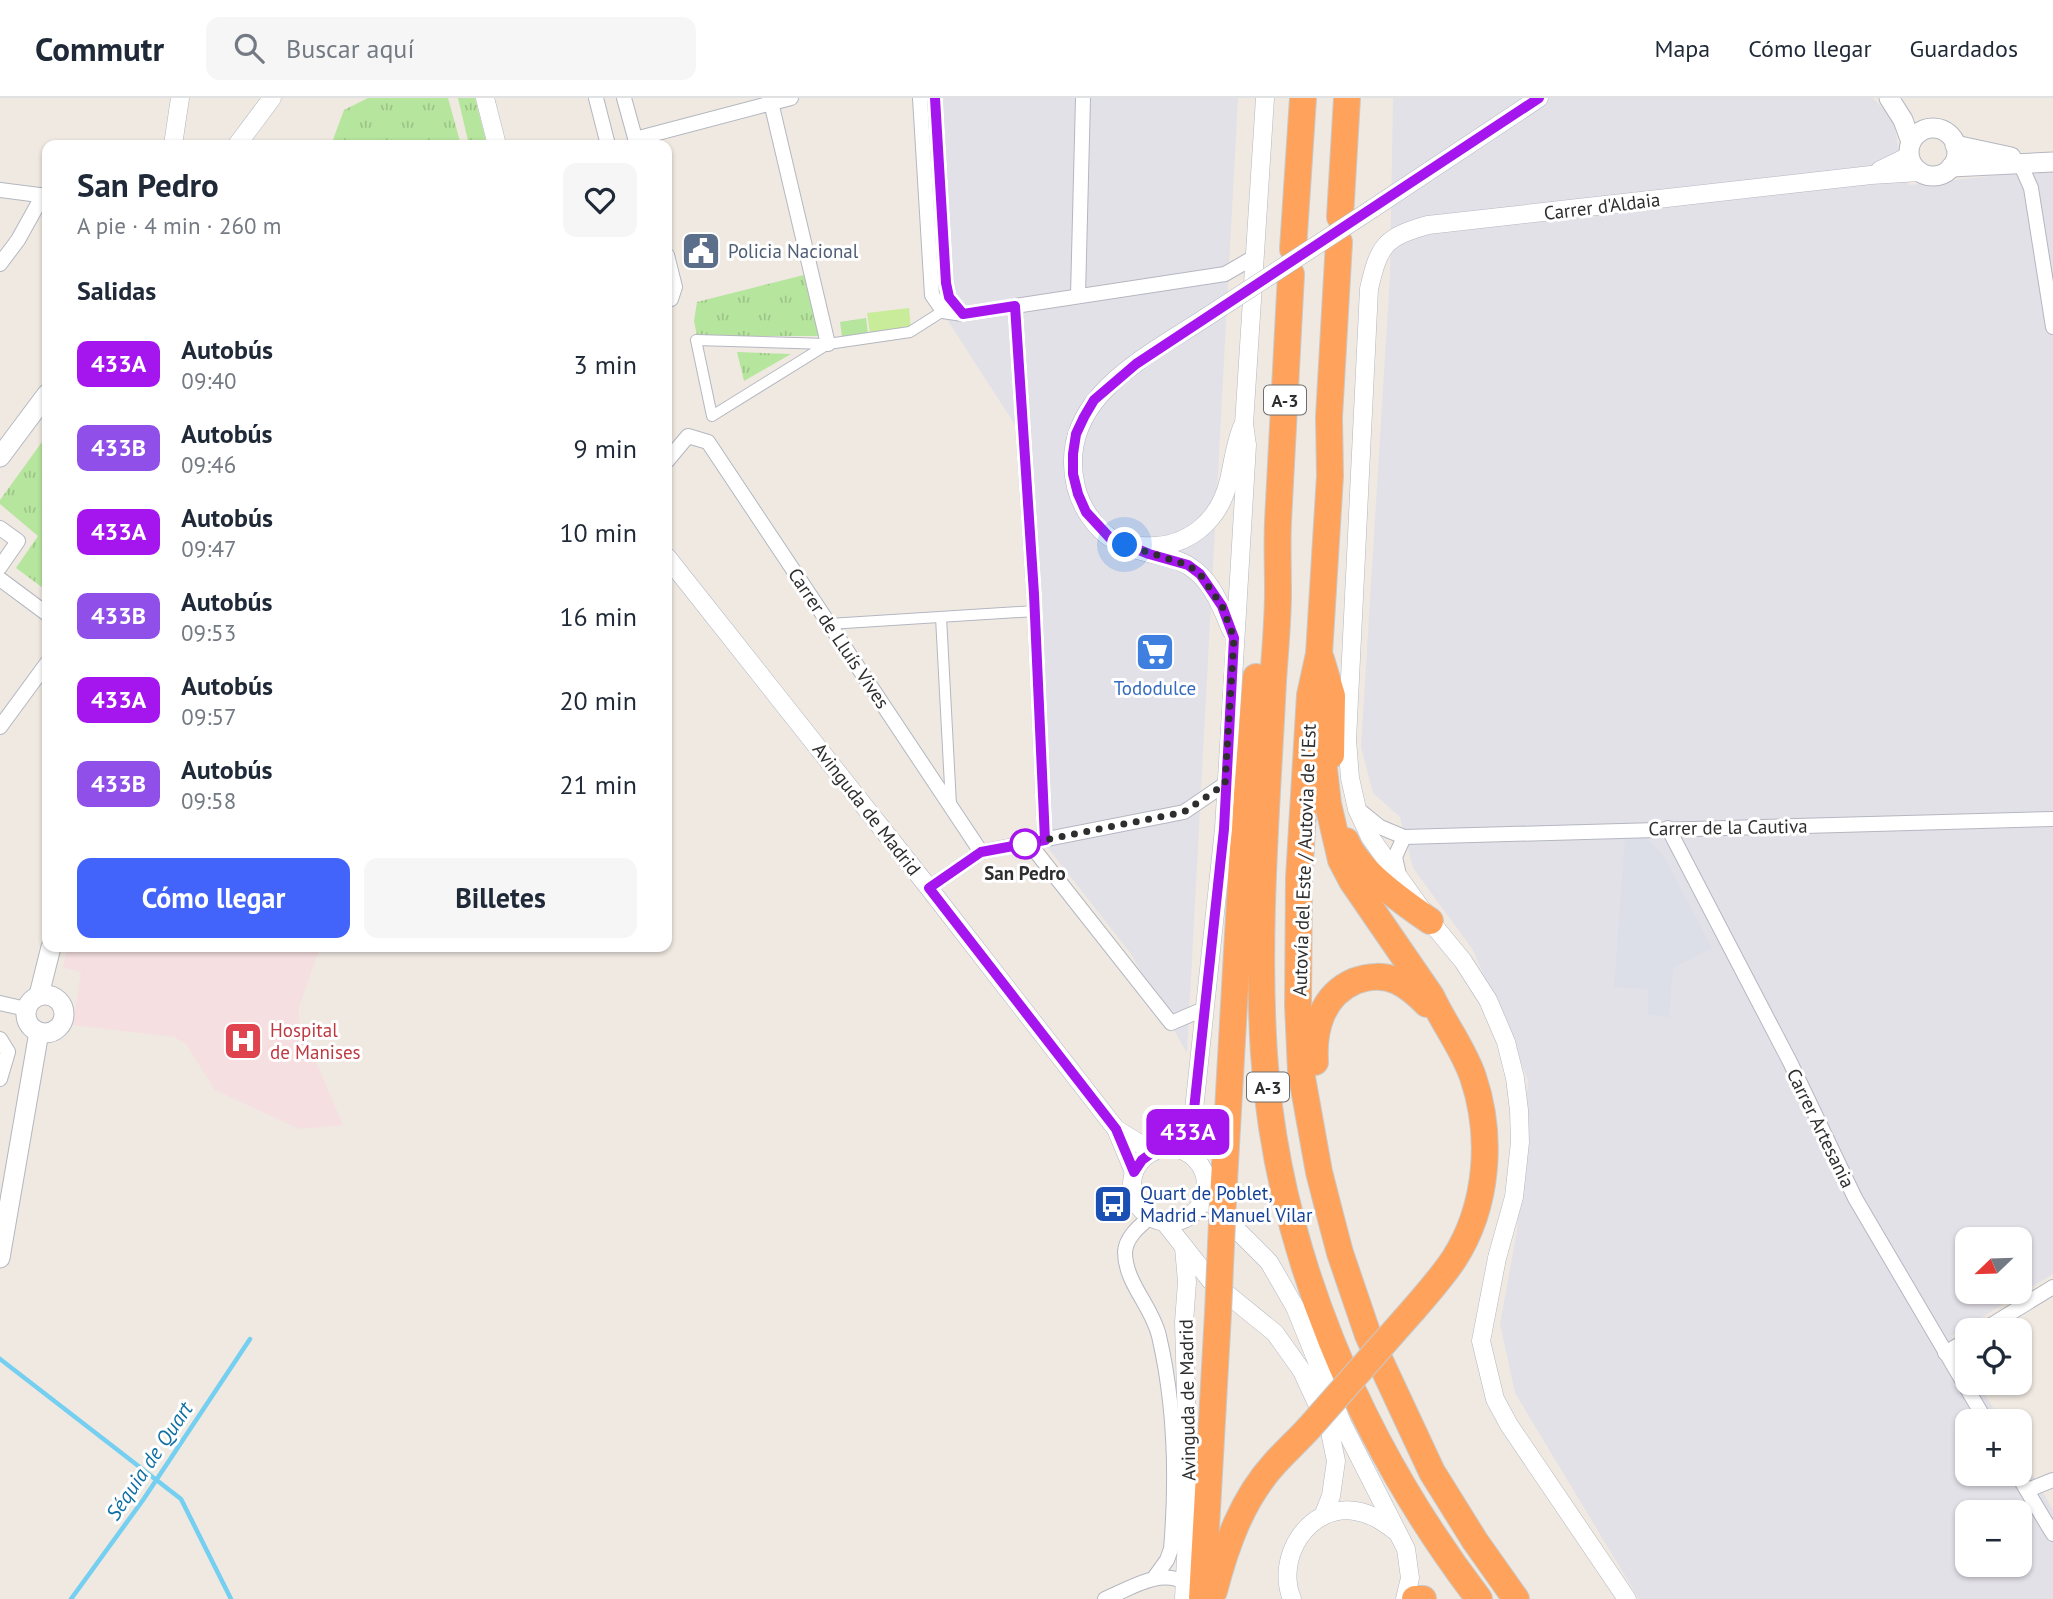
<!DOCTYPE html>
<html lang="es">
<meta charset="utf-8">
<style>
:root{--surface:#fff;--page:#f6f6f7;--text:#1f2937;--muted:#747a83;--line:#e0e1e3;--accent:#4264fb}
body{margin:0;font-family:"PT Sans",sans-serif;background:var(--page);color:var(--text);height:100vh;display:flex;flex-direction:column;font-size:26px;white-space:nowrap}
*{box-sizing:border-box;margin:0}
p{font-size:23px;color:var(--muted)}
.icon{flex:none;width:38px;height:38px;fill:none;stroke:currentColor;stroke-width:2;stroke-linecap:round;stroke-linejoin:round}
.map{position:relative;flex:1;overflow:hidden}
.details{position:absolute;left:42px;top:42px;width:630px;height:812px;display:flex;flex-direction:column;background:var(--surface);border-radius:14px;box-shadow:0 2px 5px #0004}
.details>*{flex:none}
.badge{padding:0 14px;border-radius:10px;font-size:24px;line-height:46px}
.needle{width:46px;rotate:247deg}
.fabs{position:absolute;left:1955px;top:1129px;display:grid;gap:14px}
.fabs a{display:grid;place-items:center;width:77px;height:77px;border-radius:14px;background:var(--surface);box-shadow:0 2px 5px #0004;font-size:35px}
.you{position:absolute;width:35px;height:35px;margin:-18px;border:5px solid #fff;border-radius:50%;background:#1a73e8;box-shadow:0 0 0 10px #1a73e833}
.map>.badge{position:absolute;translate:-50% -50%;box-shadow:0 0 0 4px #fff}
h2{padding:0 35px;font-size:26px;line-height:63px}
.round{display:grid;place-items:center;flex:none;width:74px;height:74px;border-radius:14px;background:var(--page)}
.headline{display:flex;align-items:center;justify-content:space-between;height:119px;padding:0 35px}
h1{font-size:33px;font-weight:700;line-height:52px}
.primary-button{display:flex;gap:14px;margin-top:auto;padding:14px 35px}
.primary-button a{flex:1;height:80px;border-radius:14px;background:var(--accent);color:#fff;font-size:28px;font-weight:700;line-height:80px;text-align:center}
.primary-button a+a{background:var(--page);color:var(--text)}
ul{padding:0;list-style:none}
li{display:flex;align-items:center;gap:21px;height:84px;padding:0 35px}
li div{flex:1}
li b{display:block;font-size:26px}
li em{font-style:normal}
li .badge{min-width:77px;font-weight:700;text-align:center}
header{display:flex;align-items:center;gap:42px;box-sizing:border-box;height:98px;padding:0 35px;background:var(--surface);border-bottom:2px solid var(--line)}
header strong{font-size:33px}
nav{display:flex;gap:38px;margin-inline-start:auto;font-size:24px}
.search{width:490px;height:63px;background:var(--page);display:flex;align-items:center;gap:18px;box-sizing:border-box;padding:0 24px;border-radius:14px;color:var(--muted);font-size:26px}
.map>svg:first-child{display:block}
</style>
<header>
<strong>Commutr</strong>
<div class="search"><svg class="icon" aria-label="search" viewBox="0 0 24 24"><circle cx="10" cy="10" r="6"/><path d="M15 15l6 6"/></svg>Buscar aquí</div>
<nav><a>Mapa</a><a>Cómo llegar</a><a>Guardados</a></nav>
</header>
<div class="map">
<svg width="2053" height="1501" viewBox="0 0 2053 1501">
<defs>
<pattern id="park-tufts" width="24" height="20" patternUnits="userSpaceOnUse" patternTransform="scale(1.75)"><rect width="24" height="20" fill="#b6e59e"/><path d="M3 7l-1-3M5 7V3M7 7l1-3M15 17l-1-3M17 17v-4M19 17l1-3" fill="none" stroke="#9dc588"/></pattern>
</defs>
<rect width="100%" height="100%" fill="#efe9e1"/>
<g fill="#e3e1e8" fill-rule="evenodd">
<path d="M916 0H1238L1187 955 1131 856 1048 750 1019 333 930 195Z"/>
<path d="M1393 0H1873L1894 23 1899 55 1909 87 2009 76 2053 74V1176L1951 1238 1967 1265V1284L1978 1285 2001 1323H1967V1376H2020V1355L2053 1412V1501H1639L1515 1295 1500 1226 1517 1132 1528 982 1473 852 1413 770 1400 719 1373 695 1361 649 1390 177ZM1967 1141H2020V1194H1967ZM1967 1414H2020V1466H1967Z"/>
</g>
<path fill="#f5dfe0" d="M68 849H320L299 909V924L343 1027 299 1031 215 992 186 946 174 939 73 927 81 874 63 869Z"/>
<path fill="#dcdee8" d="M1645 740 1662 755 1712 850 1673 870 1669 919 1648 917V891L1614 889 1625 741Z"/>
<g fill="url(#park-tufts)">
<path d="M368 0H448L461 47H331L344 12Z"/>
<path d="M458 0H475L487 47H469Z"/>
<path d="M804 177 820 238H697L694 223 697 204Z"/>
<path d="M866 220 868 236 842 239 840 224Z"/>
<path d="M737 254 791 256 744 283Z"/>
<path d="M47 337V493L16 470 38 438 0 406V402Z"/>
</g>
<path fill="#c9ec9a" d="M909 210 911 231 870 236 867 215Z"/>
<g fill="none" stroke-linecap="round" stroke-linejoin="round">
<g stroke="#75cff0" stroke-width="4.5">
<path d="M0 1261 181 1401 231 1501"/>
<path d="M71 1501 143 1402 250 1241"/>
</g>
<g stroke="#b4b7c1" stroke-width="12">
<g id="pedestrian">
<path d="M828 246 696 242 712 318 828 246 910 234 943 213"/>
<path d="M941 519 951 707"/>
<path d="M829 526 1035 513"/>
</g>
</g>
<g stroke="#b4b7c1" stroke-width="16">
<g id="minor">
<path d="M596 0 608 47"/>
<path d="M624 0 637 47"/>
<path d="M770 0 828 246"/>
<path d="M920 0 932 197 943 213 963 216 1225 176 1256 158"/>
<path d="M935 0 946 185 949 199 963 216"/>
<path d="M635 41 791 0"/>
<path d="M2020 65 2031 90 2053 229"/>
<path d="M0 92 47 98"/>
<path d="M667 157 675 189 671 201 667 202"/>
<path d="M0 166 18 142 43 97"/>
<path d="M1078 198 1083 0"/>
<path d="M1015 208 1034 496 1045 742"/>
<path d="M667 363 688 338 708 344 981 754"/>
<path d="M0 430 18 443 0 469"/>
<path d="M0 481 47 516"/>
<path d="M0 629 47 565"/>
<path d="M1359 712 1380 729 1404 739 2053 721"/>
<path d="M1668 730 1790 964 1855 1100 1986 1323"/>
<path d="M1029 745 1171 925 1206 910"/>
<path d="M1399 777 1395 759 1404 739"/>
<path d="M929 790 981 754 1184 714 1225 686"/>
<path d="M0 905 26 911"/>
<path d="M0 941 8 954 0 981"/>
<path d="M1149 1120C1139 1129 1126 1139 1125 1154 1125 1185 1152 1208 1159 1238 1175 1307 1177 1380 1171 1451L1167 1462 1154 1480"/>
<path d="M1983 1232 2053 1189"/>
<path d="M1945 1255 1967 1242"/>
<path d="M2017 1376 2053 1436"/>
<path d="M2028 1392 2053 1382"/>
<path d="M1105 1501C1127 1492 1161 1469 1185 1485"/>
</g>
</g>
<g stroke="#b4b7c1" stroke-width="19">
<g id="tertiary">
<path d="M485 0 497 47"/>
<path d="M173 47 180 0"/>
<path d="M237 47 272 0"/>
<path d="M1880 72 1909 58"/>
<path d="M1372 111 1539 0"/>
<path d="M1205 220C1144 260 1055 302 1076 389 1081 409 1095 430 1112 441 1131 453 1152 455 1173 461 1207 471 1219 502 1231 532"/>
<path d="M1142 448C1186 451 1219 425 1229 382 1233 364 1235 347 1242 329"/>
<path d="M667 459 929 790 1116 1031 1134 1074"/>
<path d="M1116 1031 1153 1054"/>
<circle cx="1169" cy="1087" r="37"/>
<path d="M1173 1050 1188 1033 1193 1021 1224 731 1247 347 1244 326 1265 0"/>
<path d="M1206 1097 1218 1113 1269 1164 1295 1209 1342 1325 1406 1451 1410 1480 1405 1501"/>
<path d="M1166 1126 1211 1183 1275 1235 1302 1273 1330 1334 1336 1363 1331 1398 1323 1418"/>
<path d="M1184 1501 1189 1400 1184 1224 1187 1184 1184 1149"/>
<path d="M1292 1501C1275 1460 1308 1406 1355 1413 1370 1415 1382 1423 1394 1432"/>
<path d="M1627 1501 1509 1327 1495 1301 1481 1243 1497 1160 1514 1099 1520 1044 1519 1012 1515 980 1506 944 1488 902 1463 863 1430 823 1370 739 1357 711 1350 680 1347 642 1369 191C1379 147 1385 139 1428 127L1871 77 1920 74"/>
</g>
</g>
<g stroke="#b4b7c1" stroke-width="21">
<g id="secondary">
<path d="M1889 0 1903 22 1911 44"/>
<circle cx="1933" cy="54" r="24"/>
<path d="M1955 47 2011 59"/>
<path d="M1951 69 2053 64"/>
<path d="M0 359 47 296"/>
<circle cx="45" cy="916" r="19"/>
<path d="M39 897 51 849"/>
<path d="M0 1160 39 934"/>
</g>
</g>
<g stroke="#c9c9c9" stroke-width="28">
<g id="motorway">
<path d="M1340 119 1347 0"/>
<path d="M1339 144 1329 319 1330 378 1319 556 1310 597 1299 780 1298 907 1301 974 1319 1074 1330 1117 1340 1155 1368 1237 1432 1374 1475 1443 1516 1501"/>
<path d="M1293 151 1303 0"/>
<path d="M1291 176C1287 258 1282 341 1278 424 1277 447 1278 470 1278 493 1278 523 1275 553 1273 583 1267 707 1256 831 1264 956 1277 1153 1360 1345 1479 1501"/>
<path d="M1321 561 1332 598 1331 657"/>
<path d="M1324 638 1323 662 1328 706 1341 762 1352 783 1431 898C1444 926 1463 950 1473 979 1493 1038 1488 1108 1454 1161 1442 1179 1428 1195 1414 1211"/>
<path d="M1346 743C1359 774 1403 804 1430 823"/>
<path d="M1315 964C1313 931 1322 897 1355 883 1368 878 1384 877 1397 883 1408 888 1418 897 1427 906"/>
<path d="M1223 1101 1243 748 1256 579"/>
<path d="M1214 1493C1226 1447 1242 1401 1275 1365 1286 1353 1298 1342 1309 1330"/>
<path d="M1202 1501 1218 1215"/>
<path d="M1415 1501H1423"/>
</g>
</g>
<use href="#pedestrian" stroke="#fff" stroke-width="10"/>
<use href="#minor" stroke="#fff" stroke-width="14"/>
<use href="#tertiary" stroke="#fff" stroke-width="18"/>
<use href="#secondary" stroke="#fff" stroke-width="19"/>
<use href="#motorway" stroke="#ffa35c" stroke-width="26"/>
<g stroke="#b4b7c1" stroke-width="19" stroke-linecap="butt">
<path id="tertiary-bridge" d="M1205 220 1372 111"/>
</g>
<g stroke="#c9c9c9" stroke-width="28" stroke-linecap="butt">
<g id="motorway-bridge">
<path d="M1218 1215 1223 1101"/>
<path d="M1309 1330 1414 1211"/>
</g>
</g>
<use href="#tertiary-bridge" stroke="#fff" stroke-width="18"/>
<use href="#motorway-bridge" stroke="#ffa35c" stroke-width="26"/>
</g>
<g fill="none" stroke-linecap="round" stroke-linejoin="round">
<g stroke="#fff" stroke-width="16">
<path id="line" d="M935 0 946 185 949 199 963 216 1015 208 1034 496 1045 742 981 754 929 790 1116 1031 1134 1074 1142 1062 1153 1054 1172 1050 1181 1042 1193 1021 1224 731 1234 540 1222 508 1200 476 1188 467 1149 456 1110 440 1086 414 1078 396 1073 376V356L1076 336 1084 319 1094 302 1136 266 1539 0"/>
</g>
<use href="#line" stroke="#a515ed" stroke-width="10"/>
<path stroke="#2e2e2e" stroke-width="7" stroke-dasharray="0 12.6" d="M1025 746 1184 714 1225 686 1234 540 1222 508 1200 476 1188 467 1125 447"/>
</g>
<defs>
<g id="civic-square" transform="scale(2.0125)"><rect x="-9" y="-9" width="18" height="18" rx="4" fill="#5c6f8a" stroke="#fff"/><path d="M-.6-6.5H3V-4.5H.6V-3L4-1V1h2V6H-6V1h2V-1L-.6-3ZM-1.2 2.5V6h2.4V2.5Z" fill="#fff"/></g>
<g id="supermarket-square" transform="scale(2.0125)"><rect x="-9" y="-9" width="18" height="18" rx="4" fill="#3f7fe0" stroke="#fff"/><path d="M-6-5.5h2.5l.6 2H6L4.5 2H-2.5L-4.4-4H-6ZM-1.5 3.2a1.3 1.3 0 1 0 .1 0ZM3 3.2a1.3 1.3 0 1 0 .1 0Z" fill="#fff"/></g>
<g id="hospital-square" transform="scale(2.0125)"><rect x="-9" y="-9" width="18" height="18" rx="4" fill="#e0444e" stroke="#fff"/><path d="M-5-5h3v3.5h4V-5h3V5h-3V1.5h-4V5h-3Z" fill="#fff"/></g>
<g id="bus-square" transform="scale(2.0125)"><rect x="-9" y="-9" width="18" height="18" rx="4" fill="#1a4fb4" stroke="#fff"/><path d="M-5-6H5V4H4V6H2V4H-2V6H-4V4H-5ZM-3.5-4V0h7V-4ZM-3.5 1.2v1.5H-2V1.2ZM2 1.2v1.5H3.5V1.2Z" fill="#fff"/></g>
</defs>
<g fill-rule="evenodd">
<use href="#civic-square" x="701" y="153"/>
<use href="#supermarket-square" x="1155" y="554"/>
<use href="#hospital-square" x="243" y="943"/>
<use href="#bus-square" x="1113" y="1106"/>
</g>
<circle fill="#fff" stroke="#a515ed" stroke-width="3.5" cx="1025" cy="746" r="14"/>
<g text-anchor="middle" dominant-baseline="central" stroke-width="6" stroke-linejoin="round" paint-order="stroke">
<g fill="#fff" stroke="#6d6d6d" stroke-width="2">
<rect x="1264" y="287.5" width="42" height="29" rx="5"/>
<rect x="1247" y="974.5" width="42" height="29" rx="5"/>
</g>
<g font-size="18" font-weight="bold" fill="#2e2e2e">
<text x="1285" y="302">A-3</text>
<text x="1268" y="989">A-3</text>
</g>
<g font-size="19" fill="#2e2e2e" stroke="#fff">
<text transform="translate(1602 108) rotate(-7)">Carrer d'Aldaia</text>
<text transform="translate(839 540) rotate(56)">Carrer de Lluís Vives</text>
<text transform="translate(867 711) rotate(52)">Avinguda de Madrid</text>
<text transform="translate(1728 729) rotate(-1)">Carrer de la Cautiva</text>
<text transform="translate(1304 762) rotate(-88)">Autovía del Este / Autovia de l'Est</text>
<text transform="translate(1821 1030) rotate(64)">Carrer Artesania</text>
<text transform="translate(1187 1302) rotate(-91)">Avinguda de Madrid</text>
</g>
<g font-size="19" fill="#4e5e75" stroke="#fff" text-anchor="start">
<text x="728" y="153">Policia Nacional</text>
</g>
<g font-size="19" fill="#366cbe" stroke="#fff">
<text x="1155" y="590">Tododulce</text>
</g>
<g font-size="19" font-weight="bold" fill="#2e2e2e" stroke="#fff">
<text x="1025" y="775">San Pedro</text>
</g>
<g font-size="19" fill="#be3a42" stroke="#fff" text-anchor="start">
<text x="270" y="932">Hospital<tspan x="270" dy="22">de Manises</tspan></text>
</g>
<g font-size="19" fill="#164399" stroke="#fff" text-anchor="start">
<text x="1140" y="1095">Quart de Poblet,<tspan x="1140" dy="22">Madrid - Manuel Vilar</tspan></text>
</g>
<g font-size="21" font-style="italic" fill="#0d6fa3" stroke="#fff">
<text transform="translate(149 1363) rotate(-56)">Séquia de Quart</text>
</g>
</g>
</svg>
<div class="fabs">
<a><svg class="needle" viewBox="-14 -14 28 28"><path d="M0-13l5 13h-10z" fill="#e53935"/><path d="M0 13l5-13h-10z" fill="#747a83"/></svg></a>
<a><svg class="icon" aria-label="locate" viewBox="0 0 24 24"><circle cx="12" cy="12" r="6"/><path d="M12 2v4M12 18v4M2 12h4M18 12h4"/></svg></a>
<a>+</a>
<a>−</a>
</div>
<div class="you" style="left:1125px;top:447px"></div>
<b class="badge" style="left:1188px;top:1034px;background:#a515ed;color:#fff">433A</b>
<section class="details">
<div class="headline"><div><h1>San Pedro</h1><p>A pie · 4 min · 260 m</p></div><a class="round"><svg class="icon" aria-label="heart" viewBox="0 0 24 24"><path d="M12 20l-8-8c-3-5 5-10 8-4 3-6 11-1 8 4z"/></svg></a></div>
<h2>Salidas</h2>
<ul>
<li><span class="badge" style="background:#a515ed;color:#fff">433A</span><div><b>Autobús</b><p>09:40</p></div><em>3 min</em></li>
<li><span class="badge" style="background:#8f4fe8;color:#fff">433B</span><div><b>Autobús</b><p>09:46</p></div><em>9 min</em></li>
<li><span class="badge" style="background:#a515ed;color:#fff">433A</span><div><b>Autobús</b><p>09:47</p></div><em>10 min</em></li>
<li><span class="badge" style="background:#8f4fe8;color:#fff">433B</span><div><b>Autobús</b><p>09:53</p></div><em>16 min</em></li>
<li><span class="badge" style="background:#a515ed;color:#fff">433A</span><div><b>Autobús</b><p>09:57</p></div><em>20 min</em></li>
<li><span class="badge" style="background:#8f4fe8;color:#fff">433B</span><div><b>Autobús</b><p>09:58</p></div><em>21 min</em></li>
</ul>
<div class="primary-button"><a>Cómo llegar</a><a>Billetes</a></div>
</section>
</div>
